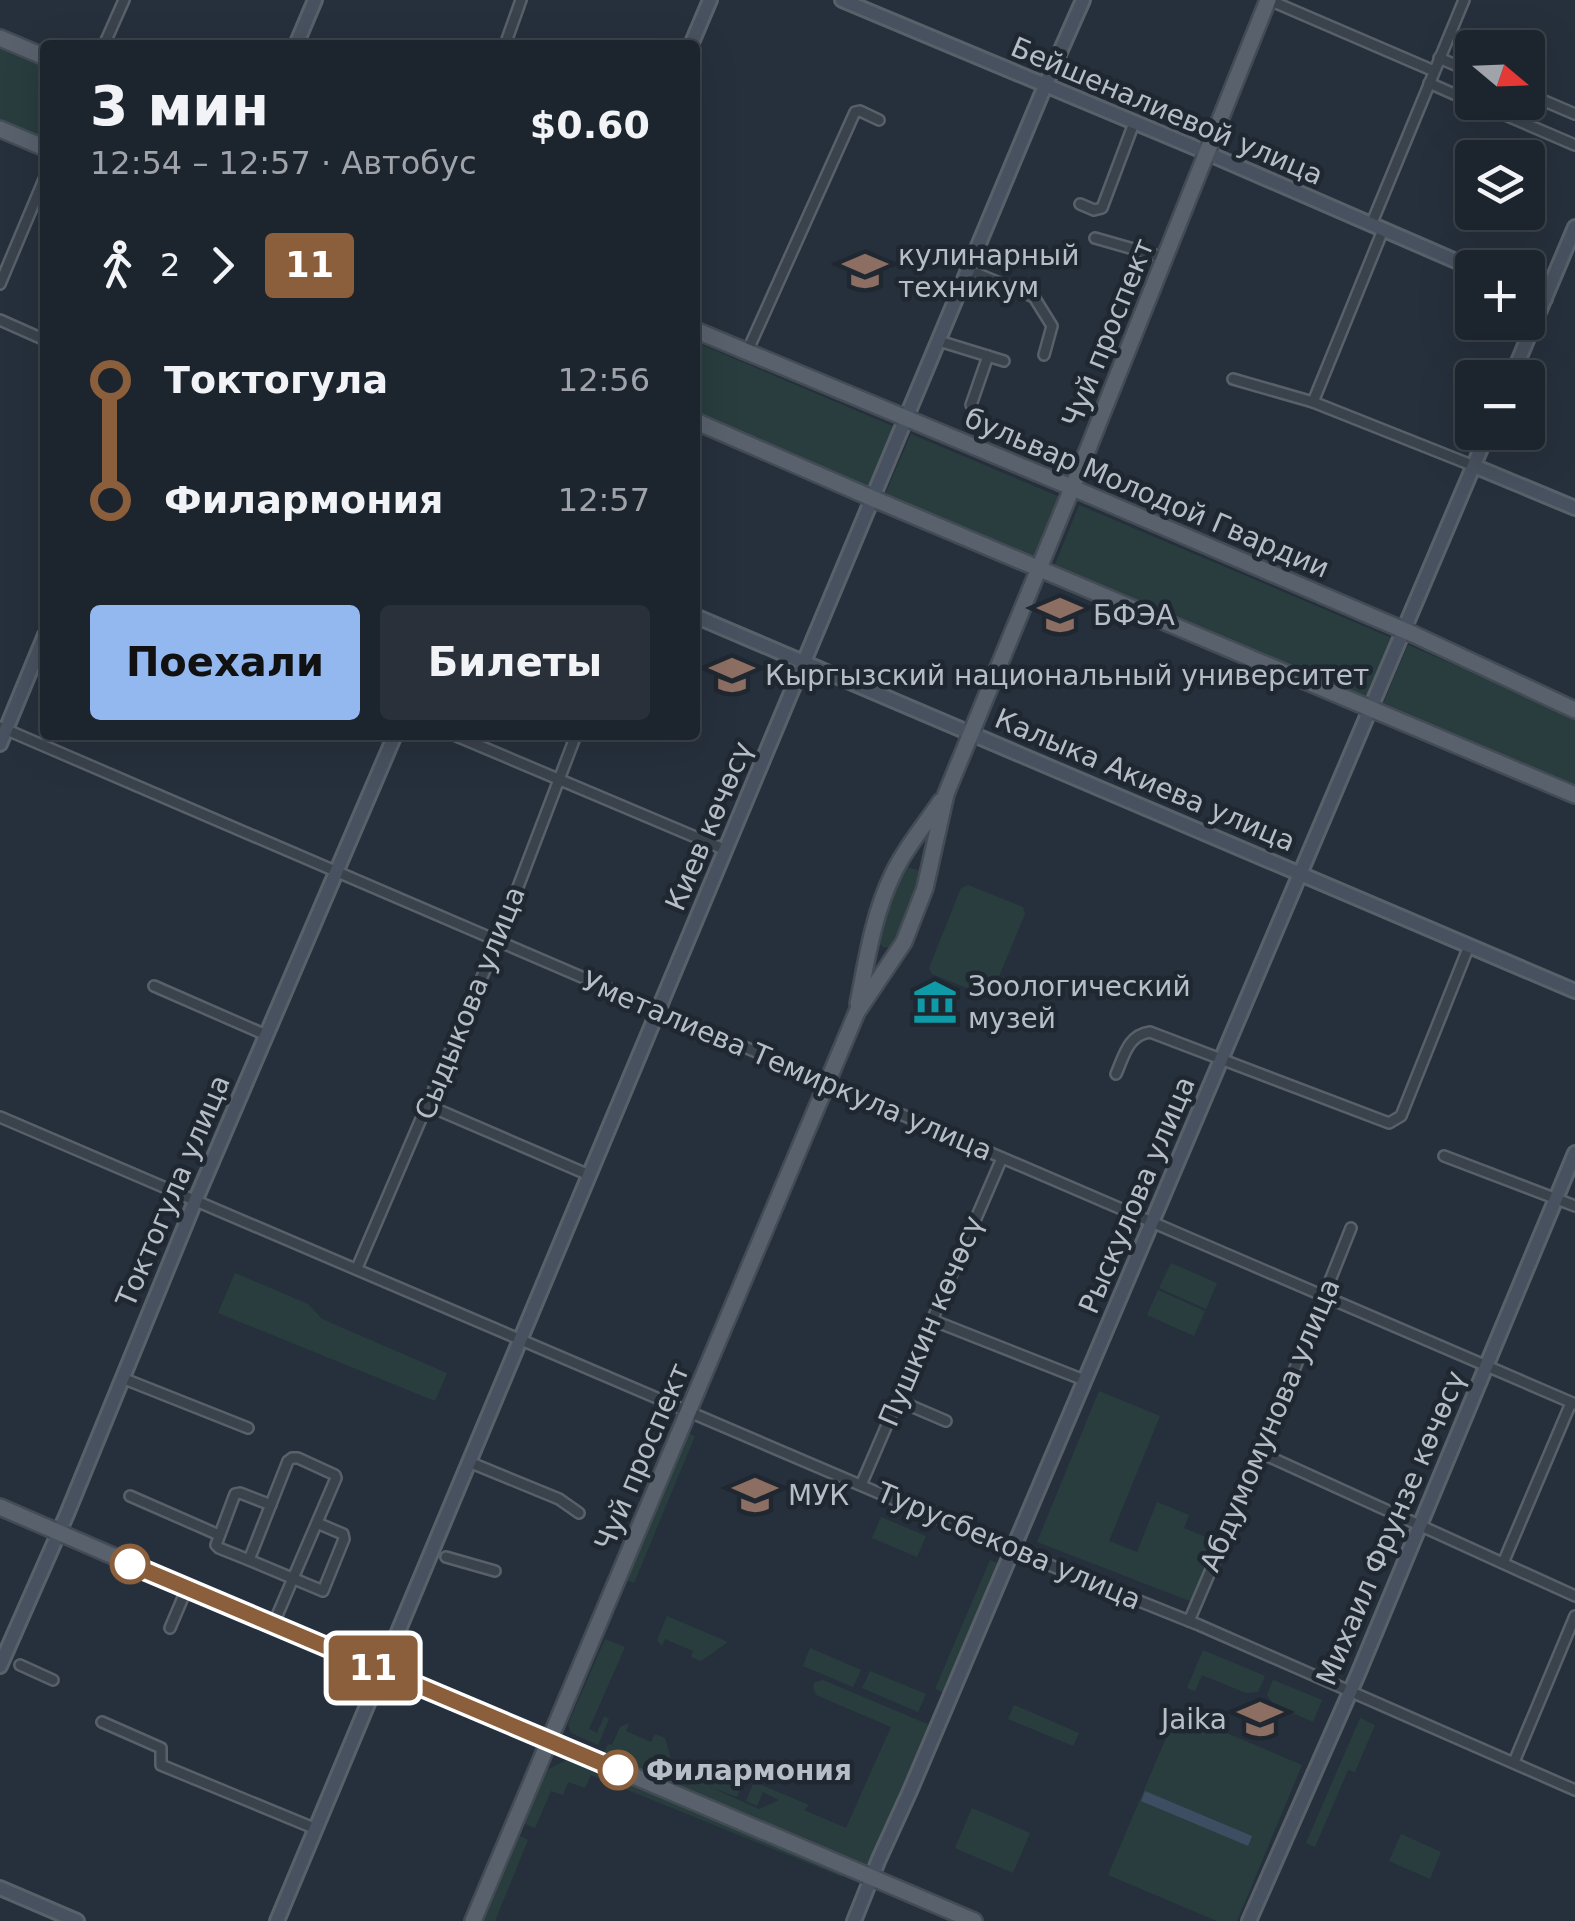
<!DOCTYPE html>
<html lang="ru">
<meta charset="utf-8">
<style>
:root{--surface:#1c242d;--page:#293039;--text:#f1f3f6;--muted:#a0a4aa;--line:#3a4149;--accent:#93b8ef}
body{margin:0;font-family:"DejaVu Sans",sans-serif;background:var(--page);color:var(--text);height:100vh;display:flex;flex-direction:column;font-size:38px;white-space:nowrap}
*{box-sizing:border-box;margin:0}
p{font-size:32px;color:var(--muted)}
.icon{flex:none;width:55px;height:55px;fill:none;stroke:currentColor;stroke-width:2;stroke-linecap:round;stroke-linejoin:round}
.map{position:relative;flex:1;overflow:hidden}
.details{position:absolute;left:40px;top:40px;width:660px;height:700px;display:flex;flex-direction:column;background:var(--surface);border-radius:10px;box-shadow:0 10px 40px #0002,0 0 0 2px var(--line)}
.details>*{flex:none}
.badge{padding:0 20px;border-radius:8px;font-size:35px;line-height:65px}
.needle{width:65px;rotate:109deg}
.tools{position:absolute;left:1455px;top:30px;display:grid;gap:20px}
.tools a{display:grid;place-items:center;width:90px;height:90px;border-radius:10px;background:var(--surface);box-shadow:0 10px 40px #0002,0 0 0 2px var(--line);font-size:50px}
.map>.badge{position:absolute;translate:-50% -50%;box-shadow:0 0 0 5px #fff}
.legs{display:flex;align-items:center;gap:15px;height:110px;padding:0 50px;font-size:32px}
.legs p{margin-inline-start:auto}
.summary{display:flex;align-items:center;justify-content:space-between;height:170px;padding:0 50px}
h1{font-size:55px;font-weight:800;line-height:75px}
.action{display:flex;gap:20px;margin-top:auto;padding:20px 50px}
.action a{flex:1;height:115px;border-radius:10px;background:var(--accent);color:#111;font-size:40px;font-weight:800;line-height:115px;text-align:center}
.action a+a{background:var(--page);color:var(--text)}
ul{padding:0 50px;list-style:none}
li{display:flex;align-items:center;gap:35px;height:120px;font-size:38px}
li i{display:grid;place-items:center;width:15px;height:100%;margin:0 12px;background:currentColor}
li i::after{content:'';width:25px;height:25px;margin:-12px;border:8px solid;border-radius:50%;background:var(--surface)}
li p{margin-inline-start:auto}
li:first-child i{background:linear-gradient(#0000 50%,currentColor 0)}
li:last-child i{background:linear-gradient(currentColor 50%,#0000 0)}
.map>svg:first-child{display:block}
</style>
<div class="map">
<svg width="1575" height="1921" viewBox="0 0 1575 1921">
<rect width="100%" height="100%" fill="#26303c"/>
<g fill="#293d3e">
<path d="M0 46 45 65V140L0 121Z"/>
<path d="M695 342 895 427 868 490 695 417Z"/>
<path d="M911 434 1060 497 1033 560 884 497Z"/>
<path d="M1079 505 1394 639 1367 702 1053 569Z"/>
<path d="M1408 645 1575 716V791L1381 708Z"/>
<path d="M906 867 918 870 922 877 900 940 891 948 883 947 877 942 899 872Z"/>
<path d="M968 885 1023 907 1025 914 992 993 987 996 932 974 929 968 961 888Z"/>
<path d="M1171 1263 1217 1283 1206 1309 1159 1288Z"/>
<path d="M235 1273 308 1304 322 1319 447 1373 435 1401 218 1313Z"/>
<path d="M1158 1290 1205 1311 1194 1336 1147 1315Z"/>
<path d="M1099 1391 1160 1416 1109 1541 1137 1552 1157 1502 1189 1515 1184 1528 1220 1543 1195 1603 1037 1542Z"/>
<path d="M687 1433 695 1436 634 1583 626 1580Z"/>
<path d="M881 1517 926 1536 917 1557 872 1538Z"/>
<path d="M990 1560 1000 1564 945 1693 935 1689Z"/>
<path d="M667 1616 728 1642 701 1661 691 1657 693 1651 665 1639 662 1646 657 1640Z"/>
<path d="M605 1639 625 1647 589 1729 597 1733 604 1716 609 1719 598 1745 571 1733 568 1724Z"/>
<path d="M810 1648 861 1670 853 1687 803 1666Z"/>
<path d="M1203 1650 1265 1676 1258 1692 1246 1693 1202 1675 1195 1691 1187 1688Z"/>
<path d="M870 1671 926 1694 918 1712 862 1688Z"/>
<path d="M823 1680 932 1726 870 1866 603 1754 608 1744 612 1745 620 1727 629 1723 626 1731 651 1742 655 1734 665 1738 675 1773 697 1782 702 1768 743 1784 737 1797 710 1787 759 1809 779 1800 763 1792 757 1806 746 1801 754 1782 809 1805 804 1810 846 1828 891 1727 816 1695 813 1686 815 1682Z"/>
<path d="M1273 1680 1322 1700 1313 1722 1274 1705 1267 1695Z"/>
<path d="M1014 1705 1079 1733 1073 1746 1008 1719Z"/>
<path d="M1177 1712 1302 1765 1237 1921H1217L1108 1875Z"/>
<path d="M1360 1718 1375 1725 1355 1772 1348 1770 1315 1847 1306 1843Z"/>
<path d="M566 1760 593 1769 845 1872 842 1877 591 1775 585 1788 568 1782 563 1795 551 1791 535 1828 522 1823 543 1772Z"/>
<path d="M972 1808 1030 1833 1013 1873 955 1848Z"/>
<path d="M1401 1834 1441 1852 1430 1879 1389 1861Z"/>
<path d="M518 1835 528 1840 495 1921H482Z"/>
</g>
<path fill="#3d4e63" d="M1145 1791 1252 1836 1248 1846 1141 1801Z"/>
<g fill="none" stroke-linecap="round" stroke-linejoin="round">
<g stroke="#58606a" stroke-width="14">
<g id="street">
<path d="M1269 0 1434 71"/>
<path d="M104 45 124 0"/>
<path d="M505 45 521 0"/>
<path d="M1439 58 1472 72"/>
<path d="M1429 83 1472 102"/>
<path d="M1528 94 1575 114"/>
<path d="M1475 102 1575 145"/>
<path d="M1080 204 1094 210 1102 208 1134 123"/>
<path d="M1371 225 1464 0"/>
<path d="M1095 238 1165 258"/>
<path d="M968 270 1034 297 1052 326 1044 355"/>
<path d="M0 284 45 177"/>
<path d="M0 320 45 340"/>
<path d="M939 341 1004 361"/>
<path d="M747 352 855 112 860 111 879 120"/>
<path d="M1233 379 1313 402 1474 466"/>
<path d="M1313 402 1383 230"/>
<path d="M971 405 988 356"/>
<path d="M0 727 1575 1404"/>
<path d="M454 735 726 850"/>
<path d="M154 986 266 1035"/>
<path d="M1116 1074C1124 1056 1128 1035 1150 1032L1389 1123 1401 1116 1469 946"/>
<path d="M429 1106 589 1175"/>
<path d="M0 1117 1012 1550 1199 1625 1575 1790"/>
<path d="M1444 1156 1575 1206"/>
<path d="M357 1268 497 942 576 735"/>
<path d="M932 1320 1084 1380"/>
<path d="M122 1378 248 1428"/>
<path d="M897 1400 946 1421"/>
<path d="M1261 1453 1575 1596"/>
<path d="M469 1462 559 1499 579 1513"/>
<path d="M861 1485 1002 1158"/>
<path d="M130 1496 219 1535"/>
<path d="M271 1505 240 1493 235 1494 216 1545 219 1548 249 1560 288 1461 292 1458H298L335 1475 336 1478 273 1625"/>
<path d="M446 1557 495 1571"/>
<path d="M249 1560 323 1591 344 1539 343 1534 317 1523"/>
<path d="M1503 1563 1571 1403"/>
<path d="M1189 1621 1261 1453 1351 1228"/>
<path d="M170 1628 187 1588"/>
<path d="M20 1665 53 1680"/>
<path d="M102 1722 161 1748V1765L316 1829"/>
<path d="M1514 1762 1575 1616"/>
</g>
</g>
<g stroke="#58606a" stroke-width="18">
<g id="secondary">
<path d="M842 0 1191 146 1472 268"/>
<path d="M296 45 315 0"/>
<path d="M691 45 710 0"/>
<path d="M1528 292 1545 299"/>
<path d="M1511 378 1575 227"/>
<path d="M1474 466 1575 508"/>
<path d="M695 616 1575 991"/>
<path d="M0 744 45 635"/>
<path d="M0 1666 67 1514 196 1199 395 735"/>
<path d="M0 1888 77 1921"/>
<path d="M277 1921 1045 86 1083 0"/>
<path d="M854 1921 879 1859 910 1791 1488 432"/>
<path d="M1249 1921 1358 1674 1575 1153"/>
</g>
</g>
<g stroke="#434b55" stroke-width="20">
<g id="primary">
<path d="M0 38 45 57"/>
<path d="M0 129 45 148"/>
<path d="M695 330 1059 482 1415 635 1575 710"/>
<path d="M695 421 874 499 1575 795"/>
<path d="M858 1004C867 959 873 915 893 874 905 848 925 825 941 801"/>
<path d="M0 1507 381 1672 549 1740 974 1921"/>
<path d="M473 1921 857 1012 904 942 925 888 946 794 1082 464 1268 0"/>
</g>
</g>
<use href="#street" stroke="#3a424c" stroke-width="9"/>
<use href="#secondary" stroke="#48515f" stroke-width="12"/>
<use href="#primary" stroke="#58616c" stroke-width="15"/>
</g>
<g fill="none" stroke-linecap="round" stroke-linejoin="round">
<g stroke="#fff" stroke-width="22">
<path id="line-1" d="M130 1564 618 1770"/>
</g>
<use href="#line-1" stroke="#8b5e3c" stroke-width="15"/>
</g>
<defs>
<g id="university-bare" transform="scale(3.45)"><path d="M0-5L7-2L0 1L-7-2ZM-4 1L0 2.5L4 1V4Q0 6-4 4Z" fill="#8d6e63" stroke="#1f2731" stroke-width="2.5" paint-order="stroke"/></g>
<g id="museum-bare" transform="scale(3.45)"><path d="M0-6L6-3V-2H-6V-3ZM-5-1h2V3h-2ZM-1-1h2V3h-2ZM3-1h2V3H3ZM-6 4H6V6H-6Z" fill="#0f9aa8" stroke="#1f2731" stroke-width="2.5" paint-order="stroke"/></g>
</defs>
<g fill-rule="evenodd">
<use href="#university-bare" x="865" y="271"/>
<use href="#university-bare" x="1060" y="615"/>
<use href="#university-bare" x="732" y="675"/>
<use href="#museum-bare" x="935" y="1002"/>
<use href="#university-bare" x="755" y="1495"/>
<use href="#university-bare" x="1260" y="1719"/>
</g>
<g fill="#fff" stroke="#8b5e3c" stroke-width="5">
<circle cx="130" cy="1564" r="18"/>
<circle cx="618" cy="1770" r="18"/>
</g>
<g text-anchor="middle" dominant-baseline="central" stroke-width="9" stroke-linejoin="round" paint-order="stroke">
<g font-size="28" fill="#b6bdc7" stroke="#1f2731">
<text transform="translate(1167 111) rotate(23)">Бейшеналиевой улица</text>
<text transform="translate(1108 333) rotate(-68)">Чуй проспект</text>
<text transform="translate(1147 493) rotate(23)">бульвар Молодой Гвардии</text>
<text transform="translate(1145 780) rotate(23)">Калыка Акиева улица</text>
<text transform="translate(709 826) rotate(-67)">Киев көчөсү</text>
<text transform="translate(470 1003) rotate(-68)">Сыдыкова улица</text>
<text transform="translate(787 1066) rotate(23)">Уметалиева Темиркула улица</text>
<text transform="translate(173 1191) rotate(-67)">Токтогула улица</text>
<text transform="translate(1137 1195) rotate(-67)">Рыскулова улица</text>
<text transform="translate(931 1321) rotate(-67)">Пушкин көчөсү</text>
<text transform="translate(1270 1425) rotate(-67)">Абдумомунова улица</text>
<text transform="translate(642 1457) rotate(-67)">Чуй проспект</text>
<text transform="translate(1391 1528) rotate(-67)">Михаил Фрунзе көчөсү</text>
<text transform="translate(1009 1546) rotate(23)">Турусбекова улица</text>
</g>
<g font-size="28" fill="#b6bdc7" stroke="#1f2731" text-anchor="start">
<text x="898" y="255">кулинарный<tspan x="898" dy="32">техникум</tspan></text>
<text x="1093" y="615">БФЭА</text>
<text x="765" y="675">Кыргызский национальный университет</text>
<text x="968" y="986">Зоологический<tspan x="968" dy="32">музей</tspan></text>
<text x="788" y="1495">МУК</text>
<text x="1227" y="1719" text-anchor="end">Jaika</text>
</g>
<g font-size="28" font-weight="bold" fill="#b6bdc7" stroke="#1f2731" text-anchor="start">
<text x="646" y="1770">Филармония</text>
</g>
</g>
</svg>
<div class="tools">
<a><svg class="needle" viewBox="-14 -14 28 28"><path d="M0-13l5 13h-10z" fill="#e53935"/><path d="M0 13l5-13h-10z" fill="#a0a4aa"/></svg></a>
<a><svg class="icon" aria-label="layers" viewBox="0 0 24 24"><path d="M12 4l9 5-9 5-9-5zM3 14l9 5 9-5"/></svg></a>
<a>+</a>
<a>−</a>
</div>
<b class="badge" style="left:373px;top:1668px;background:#8b5e3c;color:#fff">11</b>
<section class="details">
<div class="summary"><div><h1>3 мин</h1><p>12:54 – 12:57 · Автобус</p></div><b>$0.60</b></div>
<div class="legs"><svg class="icon" aria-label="walk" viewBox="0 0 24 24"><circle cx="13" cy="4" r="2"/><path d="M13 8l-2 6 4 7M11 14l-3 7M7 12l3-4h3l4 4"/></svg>2<svg class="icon" aria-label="forward" viewBox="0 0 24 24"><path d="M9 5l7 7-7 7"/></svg><b class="badge" style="background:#8b5e3c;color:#fff">11</b></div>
<ul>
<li><i style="color:#8b5e3c"></i><b>Токтогула</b><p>12:56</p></li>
<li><i style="color:#8b5e3c"></i><b>Филармония</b><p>12:57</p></li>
</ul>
<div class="action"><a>Поехали</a><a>Билеты</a></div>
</section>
</div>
